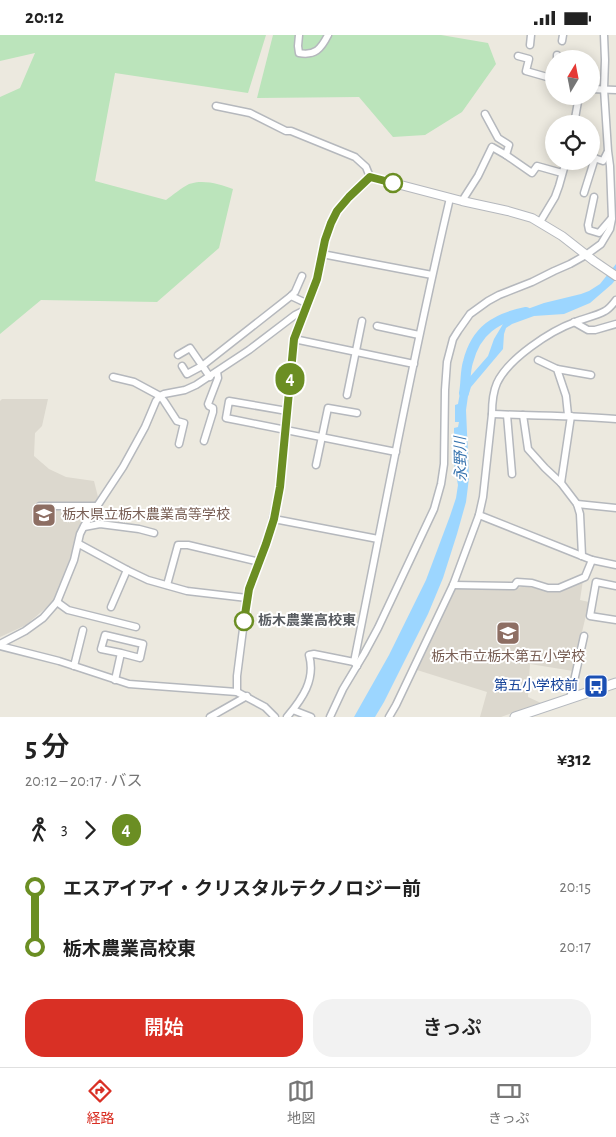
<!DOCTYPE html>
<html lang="ja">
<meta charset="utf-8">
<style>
:root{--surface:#fff;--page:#f2f2f2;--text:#222;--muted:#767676;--line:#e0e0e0;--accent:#d93025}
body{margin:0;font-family:"Alegreya Sans","Noto Sans JP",sans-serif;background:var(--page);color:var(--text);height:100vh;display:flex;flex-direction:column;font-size:19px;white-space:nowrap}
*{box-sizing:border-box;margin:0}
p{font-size:16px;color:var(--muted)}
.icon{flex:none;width:28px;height:28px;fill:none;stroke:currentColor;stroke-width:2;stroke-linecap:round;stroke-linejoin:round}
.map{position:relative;height:682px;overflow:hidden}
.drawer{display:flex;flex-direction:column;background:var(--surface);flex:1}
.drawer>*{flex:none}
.badge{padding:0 10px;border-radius:16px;font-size:18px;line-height:32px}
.needle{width:32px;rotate:10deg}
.tools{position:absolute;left:545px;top:15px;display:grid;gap:10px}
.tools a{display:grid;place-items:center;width:55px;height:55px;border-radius:50%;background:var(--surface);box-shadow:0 2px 12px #0003;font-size:25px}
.map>.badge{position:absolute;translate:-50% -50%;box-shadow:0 0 0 2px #fff}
.legs{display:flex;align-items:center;gap:8px;height:55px;padding:0 25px;font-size:16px}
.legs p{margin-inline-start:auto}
.head{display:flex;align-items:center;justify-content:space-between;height:85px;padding:0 25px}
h1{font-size:28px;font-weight:600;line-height:38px}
.action{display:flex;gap:10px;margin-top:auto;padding:10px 25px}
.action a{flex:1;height:58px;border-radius:20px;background:var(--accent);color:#fff;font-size:20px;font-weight:600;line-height:58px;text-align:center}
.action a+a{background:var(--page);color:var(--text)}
ul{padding:0 25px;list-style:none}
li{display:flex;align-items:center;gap:18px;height:60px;font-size:19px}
li i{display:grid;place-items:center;width:8px;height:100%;margin:0 6px;background:currentColor}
li i::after{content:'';width:12px;height:12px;margin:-6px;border:4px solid;border-radius:50%;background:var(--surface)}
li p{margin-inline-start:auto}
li:first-child i{background:linear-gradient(#0000 50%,currentColor 0)}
li:last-child i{background:linear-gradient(currentColor 50%,#0000 0)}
.status{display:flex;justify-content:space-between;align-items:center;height:35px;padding:0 25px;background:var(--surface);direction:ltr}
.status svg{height:14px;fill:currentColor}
.tabs{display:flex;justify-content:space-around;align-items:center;height:70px;border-top:1px solid var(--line);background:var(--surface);font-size:14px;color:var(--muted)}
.tabs a{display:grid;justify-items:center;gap:2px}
.tabs .current{color:var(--accent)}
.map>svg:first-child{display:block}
</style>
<div class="status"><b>20:12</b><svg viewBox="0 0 49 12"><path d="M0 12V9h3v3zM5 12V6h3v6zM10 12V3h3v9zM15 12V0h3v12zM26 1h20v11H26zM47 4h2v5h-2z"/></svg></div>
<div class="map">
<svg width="616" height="682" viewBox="0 0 616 682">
<rect width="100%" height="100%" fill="#ece9df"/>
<g fill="#dcd8ce">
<path d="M2 364H48L42 391 35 398 34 421 49 434 66 442 94 446 98 462 79 498 55 565 26 590 0 602V366Z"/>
<path d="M583 545 580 565 589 567 573 636 530 629 528 662 541 668 501 682H480L487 657 417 635 454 554H514L524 551 555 557Z"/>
</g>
<g fill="#bbe4bb">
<path d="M0 0H266L248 58 115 38 95 146 166 165C173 160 181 153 189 149 203 144 220 149 233 154L219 213 157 267 41 265 0 299V62L20 53 35 18 0 26Z"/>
<path d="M273 0H441L488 8 496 29 462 77 425 100 393 102 359 62 257 63Z"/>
</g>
<path fill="#9cd6ff" d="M616 229V244L612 249 590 268 564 279 534 281 512 289 506 293 504 299 503 314 471 352 468 361 466 375 469 443 466 467 457 499 443 543 428 579 384 667 375 682H354L389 620 426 545 450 481 456 463 458 450 454 429V393L458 392 459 387H455V370L458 369 461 352 488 321 494 304 506 284 522 276 544 268 581 259 589 256 600 249Z"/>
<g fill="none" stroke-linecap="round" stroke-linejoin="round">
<path stroke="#9cd6ff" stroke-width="10" d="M464 358C466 348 465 336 468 327 476 295 496 283 526 277"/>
<g stroke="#b5b8bd" stroke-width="9">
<g id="minor">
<path d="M299 0 298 11 299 18C315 21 321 14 328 0"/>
<path d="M562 6 563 0"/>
<path d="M530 10 531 0"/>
<path d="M557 20V24"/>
<path d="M518 21 529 24 526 36 554 44"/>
<path d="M591 54 616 55"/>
<path d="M216 71 250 78 286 96H291L355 122 366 132 370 142 349 162 337 176 331 188 325 205 317 244 294 304 280 452 270 497 260 527 249 554 247 563 237 641V657"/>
<path d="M574 89 579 61"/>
<path d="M506 120 532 138 537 131 562 138"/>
<path d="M591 122 603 126 607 118"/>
<path d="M584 158 595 123"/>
<path d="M594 162 588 190 589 195 599 198 611 184"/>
<path d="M462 166 478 141 492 112 506 120 509 110 498 103 485 79"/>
<path d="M540 187 555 162 559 151 566 126"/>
<path d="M322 219 432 240"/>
<path d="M291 261 308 269"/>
<path d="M574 287 588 295H595L616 289"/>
<path d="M377 291 419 300"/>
<path d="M294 304 414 329"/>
<path d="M178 320 190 313 210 342"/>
<path d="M538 325 557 334 566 361 568 380"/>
<path d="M182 331 187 339 202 331 291 261 295 257 302 241"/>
<path d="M557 334 591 340"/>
<path d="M113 342 134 347 160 361 164 366 177 386 184 388 179 409"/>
<path d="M347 360 362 286"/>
<path d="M287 376 229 366 226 383 396 417"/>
<path d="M492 379C534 381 575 380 616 384"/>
<path d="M507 380 512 439"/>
<path d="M523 380 528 414 545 433 561 448 577 469 580 479 582 521"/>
<path d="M204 406 213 377V373L209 371 208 369 218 343 217 337"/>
<path d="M316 430 328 373 357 378"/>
<path d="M561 448 571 381"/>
<path d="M577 469 616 473"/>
<path d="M40 471H97"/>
<path d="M479 480 592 525 616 530"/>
<path d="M274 484 378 504"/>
<path d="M84 492 100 489 139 494 154 498"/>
<path d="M79 509 127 535 148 545 187 556 247 563"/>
<path d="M167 550 178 510H188L260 527"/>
<path d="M453 550 514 551 517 547 532 548 548 553H559L585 542 592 525"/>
<path d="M616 551 596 547 590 581 616 585"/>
<path d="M57 567 68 575 136 592"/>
<path d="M111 572 127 535"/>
<path d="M0 609 25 596 43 583 57 567 74 525 80 499 84 491 123 432 145 392 156 366 160 361 164 359 185 355 196 350 249 315 295 280 305 275"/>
<path d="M0 611 59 626 129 649 237 657 265 672 275 682"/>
<path d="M74 631 83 595"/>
<path d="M357 631 354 627C385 472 414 317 450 163"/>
<path d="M115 645 121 618 101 614 105 600 143 609 140 623 121 618"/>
<path d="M570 664 584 601"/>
<path d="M293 675 311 682"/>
<path d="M210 682 247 661"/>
<path d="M287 682C302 664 316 645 309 620L314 619 354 627"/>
<path d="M330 682 343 654 364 619 378 593 434 474 441 449 444 429 445 355 447 327 453 304 458 296 470 279 488 266 499 260 532 247 554 236 570 229 586 220 601 209 610 194 612 184 610 131 608 116 604 54 605 25 604 0"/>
<path d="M389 682 396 670 453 550 479 480 483 462 492 379C492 369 493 357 497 348 508 324 550 296 575 287 585 283 596 281 605 276 609 274 613 269 616 265"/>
</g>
</g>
<g stroke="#b5b8bd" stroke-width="10">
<path id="tertiary" d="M370 142 462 166 508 176 532 183 562 201 594 226 616 241"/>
</g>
<g stroke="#b5b9bf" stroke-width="11">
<path id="secondary" d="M515 682 616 648"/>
</g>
<use href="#minor" stroke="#fff" stroke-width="6"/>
<use href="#tertiary" stroke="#fff" stroke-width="8"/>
<use href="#secondary" stroke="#fff" stroke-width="9"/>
</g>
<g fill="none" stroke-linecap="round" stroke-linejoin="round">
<g stroke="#fff" stroke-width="11">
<path id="line-1" d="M244 586 249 554 266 509 274 484 280 452 294 304 317 244 325 205 331 188 337 176 349 162 370 142 393 148"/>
</g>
<use href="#line-1" stroke="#6b8e23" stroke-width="8"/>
</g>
<defs>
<g id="school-square" transform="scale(1.25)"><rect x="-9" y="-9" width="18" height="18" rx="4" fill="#8d6e63" stroke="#fff"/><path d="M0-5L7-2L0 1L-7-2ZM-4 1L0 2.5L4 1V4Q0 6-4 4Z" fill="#fff"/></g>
<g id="bus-square" transform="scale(1.25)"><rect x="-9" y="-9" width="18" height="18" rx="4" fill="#1a4fb4" stroke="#fff"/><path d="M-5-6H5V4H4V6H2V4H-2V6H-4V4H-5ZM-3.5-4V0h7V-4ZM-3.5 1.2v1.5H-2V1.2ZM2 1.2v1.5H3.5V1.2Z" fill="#fff"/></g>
</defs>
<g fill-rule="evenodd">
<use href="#school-square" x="44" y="480"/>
<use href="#school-square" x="508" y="598"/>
<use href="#bus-square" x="596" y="651"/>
</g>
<g fill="#fff" stroke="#6b8e23" stroke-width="2.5">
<circle cx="393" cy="148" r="9"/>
<circle cx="244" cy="586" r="9"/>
</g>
<g text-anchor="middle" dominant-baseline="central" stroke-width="4" stroke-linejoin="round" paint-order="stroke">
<g font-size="14" fill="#785e54" stroke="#fff" text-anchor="start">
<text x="62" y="480">栃木県立栃木農業高等学校</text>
<text x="508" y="622" text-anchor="middle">栃木市立栃木第五小学校</text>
</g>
<g font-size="14" font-weight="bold" fill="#585c61" stroke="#fff" text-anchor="start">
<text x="258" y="586">栃木農業高校東</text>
</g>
<g font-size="14" fill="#164399" stroke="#fff" text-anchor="end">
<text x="578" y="651">第五小学校前</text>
</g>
<g font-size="15" font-style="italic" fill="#3a76b0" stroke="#fff">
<text transform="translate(461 424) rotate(-91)">永野川</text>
</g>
</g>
</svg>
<div class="tools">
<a><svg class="needle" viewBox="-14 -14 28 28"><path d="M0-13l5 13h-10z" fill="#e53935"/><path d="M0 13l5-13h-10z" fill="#767676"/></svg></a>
<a><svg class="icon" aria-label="locate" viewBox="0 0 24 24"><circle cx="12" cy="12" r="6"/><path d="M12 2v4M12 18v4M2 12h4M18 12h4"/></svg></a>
</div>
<b class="badge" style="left:290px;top:344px;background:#6b8e23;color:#fff">4</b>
</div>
<section class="drawer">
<div class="head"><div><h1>5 分</h1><p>20:12 – 20:17 · バス</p></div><b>¥312</b></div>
<div class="legs"><svg class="icon" aria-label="walk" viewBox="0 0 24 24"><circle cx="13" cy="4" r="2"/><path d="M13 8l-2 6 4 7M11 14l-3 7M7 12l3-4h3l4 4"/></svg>3<svg class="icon" aria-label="forward" viewBox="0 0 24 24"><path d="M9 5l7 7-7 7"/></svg><b class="badge" style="background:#6b8e23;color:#fff">4</b></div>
<ul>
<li><i style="color:#6b8e23"></i><b>エスアイアイ・クリスタルテクノロジー前</b><p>20:15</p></li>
<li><i style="color:#6b8e23"></i><b>栃木農業高校東</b><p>20:17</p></li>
</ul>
<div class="action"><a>開始</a><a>きっぷ</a></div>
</section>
<nav class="tabs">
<a class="current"><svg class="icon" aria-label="directions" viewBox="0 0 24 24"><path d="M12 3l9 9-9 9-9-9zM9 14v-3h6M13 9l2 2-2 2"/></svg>経路</a>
<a><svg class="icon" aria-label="map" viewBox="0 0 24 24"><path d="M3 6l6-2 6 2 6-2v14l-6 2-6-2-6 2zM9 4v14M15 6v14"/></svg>地図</a>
<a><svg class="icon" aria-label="tickets" viewBox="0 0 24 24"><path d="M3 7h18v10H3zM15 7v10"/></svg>きっぷ</a>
</nav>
